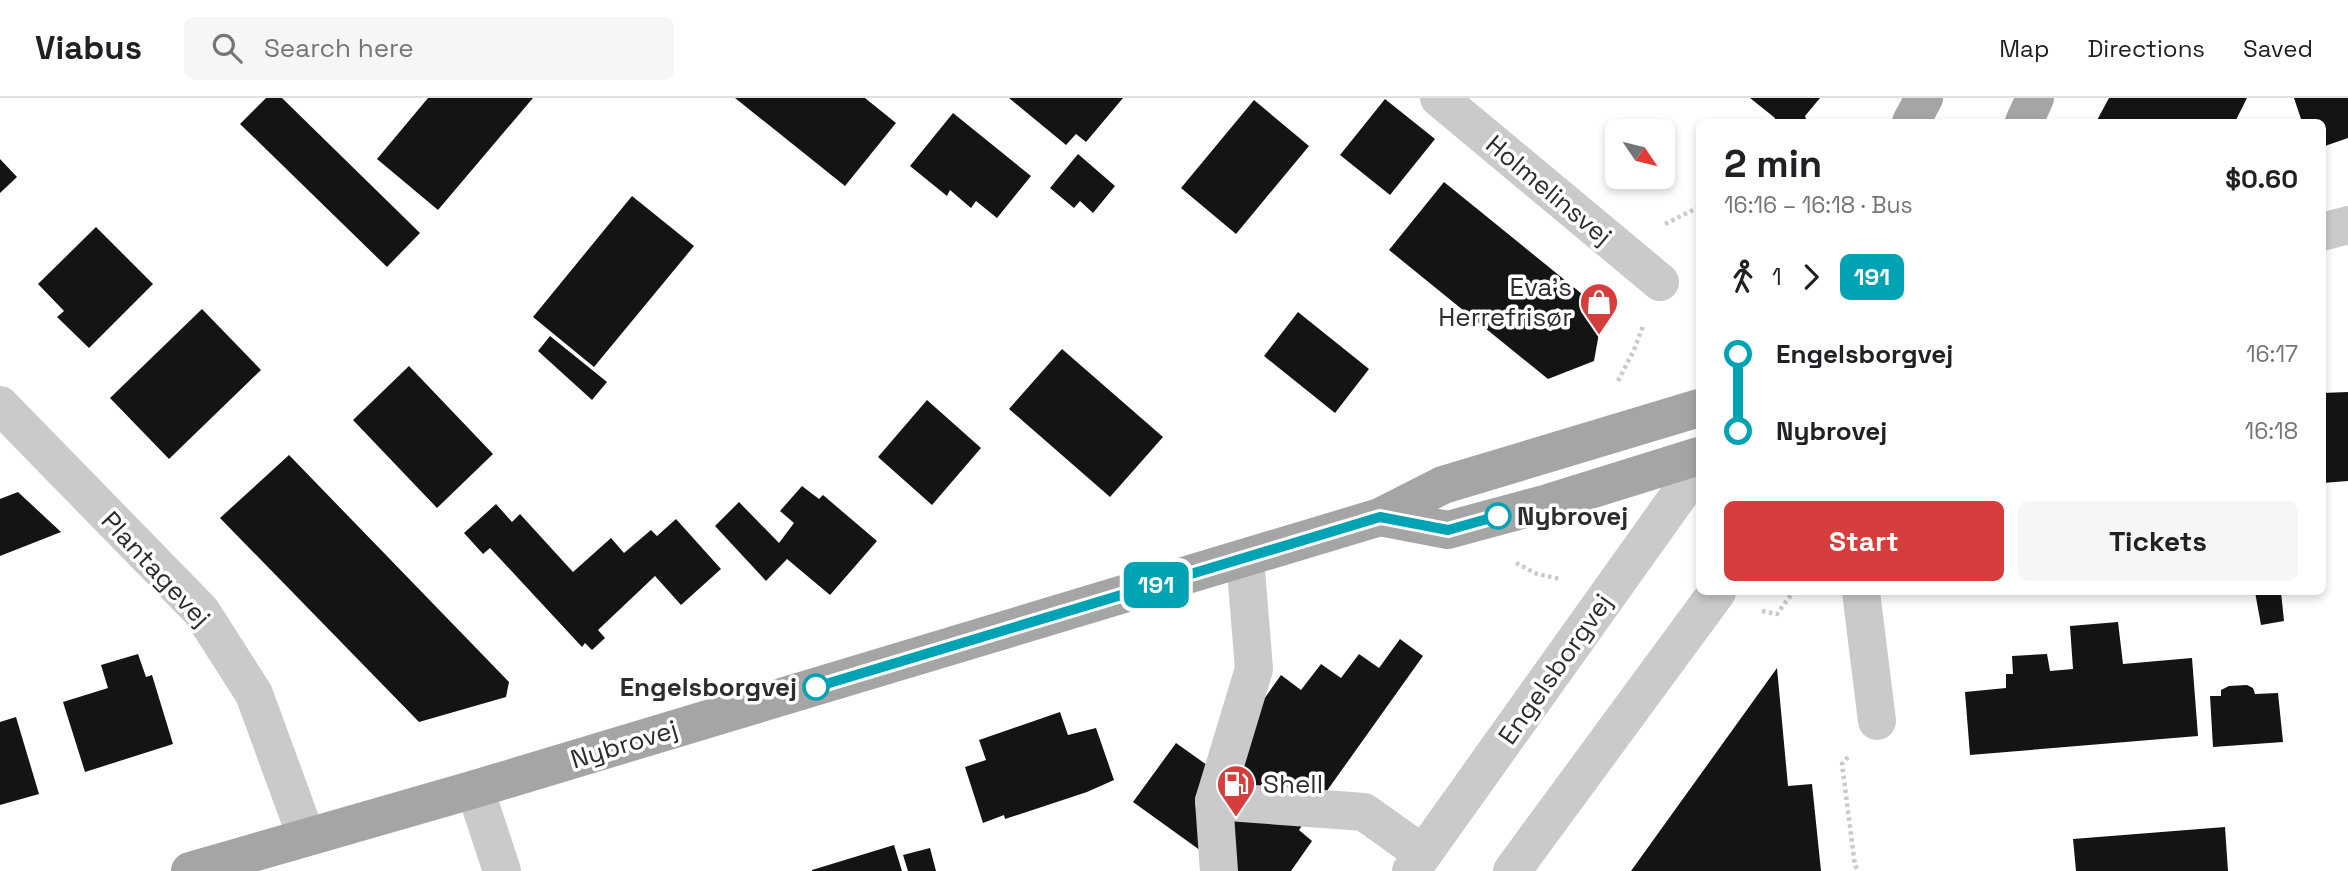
<!DOCTYPE html>
<meta charset="utf-8">
<style>
:root{--surface:#fff;--page:#f6f6f6;--text:#202124;--muted:#757577;--line:#e0e0e0;--accent:#d53e3d}
body{margin:0;font-family:"Space Grotesk",sans-serif;background:var(--page);color:var(--text);height:100vh;display:flex;flex-direction:column;font-size:26px;white-space:nowrap}
*{box-sizing:border-box;margin:0}
p{font-size:23px;color:var(--muted)}
.icon{flex:none;width:38px;height:38px;fill:none;stroke:currentColor;stroke-width:2;stroke-linecap:round;stroke-linejoin:round}
.map{position:relative;flex:1;overflow:hidden}
.panel{position:absolute;left:1696px;top:21px;width:630px;height:476px;display:flex;flex-direction:column;background:var(--surface);border-radius:10px;box-shadow:0 4px 10px #0003}
.panel>*{flex:none}
.badge{padding:0 14px;border-radius:10px;font-size:24px;line-height:46px}
.needle{width:46px;rotate:125deg}
.controls{position:absolute;left:1605px;top:21px;display:grid;gap:14px}
.controls a{display:grid;place-items:center;width:70px;height:70px;border-radius:10px;background:var(--surface);box-shadow:0 4px 10px #0003;font-size:35px}
.map>.badge{position:absolute;translate:-50% -50%;box-shadow:0 0 0 4px #fff}
.legs{display:flex;align-items:center;gap:10px;height:77px;padding:0 28px;font-size:23px}
.legs p{margin-inline-start:auto}
.overview{display:flex;align-items:center;justify-content:space-between;height:119px;padding:0 28px}
h1{font-size:38px;font-weight:700;line-height:52px}
.action{display:flex;gap:14px;margin-top:auto;padding:14px 28px}
.action a{flex:1;height:80px;border-radius:10px;background:var(--accent);color:#fff;font-size:28px;font-weight:700;line-height:80px;text-align:center}
.action a+a{background:var(--page);color:var(--text)}
ul{padding:0 28px;list-style:none}
li{display:flex;align-items:center;gap:24px;height:77px;font-size:26px}
li i{display:grid;place-items:center;width:10px;height:100%;margin:0 9px;background:currentColor}
li i::after{content:'';width:18px;height:18px;margin:-9px;border:5px solid;border-radius:50%;background:var(--surface)}
li p{margin-inline-start:auto}
li:first-child i{background:linear-gradient(#0000 50%,currentColor 0)}
li:last-child i{background:linear-gradient(currentColor 50%,#0000 0)}
header{display:flex;align-items:center;gap:42px;box-sizing:border-box;height:98px;padding:0 35px;background:var(--surface);border-bottom:2px solid var(--line)}
header strong{font-size:33px}
nav{display:flex;gap:38px;margin-inline-start:auto;font-size:24px}
.search{width:490px;height:63px;background:var(--page);display:flex;align-items:center;gap:18px;box-sizing:border-box;padding:0 24px;border-radius:10px;color:var(--muted);font-size:26px}
.map>svg:first-child{display:block}
</style>
<header>
<strong>Viabus</strong>
<div class="search"><svg class="icon" aria-label="search" viewBox="0 0 24 24"><circle cx="10" cy="10" r="6"/><path d="M15 15l6 6"/></svg>Search here</div>
<nav><a>Map</a><a>Directions</a><a>Saved</a></nav>
</header>
<div class="map">
<svg width="2348" height="773" viewBox="0 0 2348 773">
<rect width="100%" height="100%" fill="#fff"/>
<g fill="#141414">
<path d="M266 0H282L420 135 387 169 240 26Z"/>
<path d="M428 0H533L438 112 377 61Z"/>
<path d="M735 0H865L896 25 845 88Z"/>
<path d="M1009 0H1123L1086 44 1076 36 1066 47Z"/>
<path d="M1750 0H1820L1805 18 1807 24H1774L1775 20Z"/>
<path d="M2109 0H2247L2235 24H2096Z"/>
<path d="M2294 0H2348V40L2322 49V24H2302Z"/>
<path d="M1385 1 1435 41 1390 97 1340 57Z"/>
<path d="M1254 2 1309 48 1236 136 1181 90Z"/>
<path d="M953 15 1031 78 997 120 976 103 971 110 950 92 947 98 910 68Z"/>
<path d="M1078 56 1115 88 1093 115 1080 103 1074 110 1050 90Z"/>
<path d="M0 61 17 79 0 95Z"/>
<path d="M1444 84 1603 213 1594 263 1548 281 1389 152Z"/>
<path d="M632 98 694 148 594 269 533 219Z"/>
<path d="M96 129 153 186 89 250 57 219 64 213 38 186Z"/>
<path d="M202 211 261 272 169 361 110 300Z"/>
<path d="M1298 214 1369 271 1335 315 1264 258Z"/>
<path d="M550 238 607 284 592 302 538 253Z"/>
<path d="M1062 251 1163 339 1110 399 1009 311Z"/>
<path d="M409 268 493 356 437 410 353 322Z"/>
<path d="M2348 294V383L2322 385V295Z"/>
<path d="M927 302 981 350 932 407 878 359Z"/>
<path d="M289 357 509 584 506 599 419 624 220 420Z"/>
<path d="M802 388 819 401 823 397 877 443 830 497 787 461 766 483 715 428 739 404 779 445 794 425 780 413Z"/>
<path d="M18 394 61 434 0 458V401Z"/>
<path d="M496 406 512 424 520 416 573 474 611 440 624 455 651 432 657 438 676 421 721 471 681 507 655 478 598 532 605 540 592 552 585 545 582 549 490 450 483 456 464 435Z"/>
<path d="M2255 494H2281L2284 523 2261 527Z"/>
<path d="M2118 524 2123 566 2192 560 2198 638 1970 657 1965 594 2006 590V576H2013L2012 558 2047 556 2050 573 2073 571 2070 528Z"/>
<path d="M1400 541 1423 558 1299 732 1312 743 1291 773H1229L1133 704 1176 645 1214 672 1281 577 1301 592 1321 566 1341 580 1359 556 1379 570Z"/>
<path d="M138 556 146 579 152 577 173 646 85 674 63 604 108 590 101 567Z"/>
<path d="M1777 570 1788 688 1812 686 1821 773H1631Z"/>
<path d="M2247 587 2253 590 2255 596 2278 595 2283 644 2213 649 2210 598H2221V592L2229 588Z"/>
<path d="M1060 614 1068 637 1096 630 1114 682 1087 694 1005 721 1004 717 983 725 965 669 986 662 979 642Z"/>
<path d="M16 619 39 696 0 707V624Z"/>
<path d="M2225 729 2228 773H2076L2073 741Z"/>
<path d="M894 747 902 773H812V772Z"/>
<path d="M930 750 936 773H908L903 757Z"/>
</g>
<g fill="none" stroke-linecap="round" stroke-linejoin="round">
<g stroke="#cacaca" stroke-width="4.5" stroke-dasharray="3.5 3.5" stroke-linecap="butt">
<path d="M1665 126 1699 109"/>
<path d="M1618 283 1634 252 1643 228"/>
<path d="M1516 465 1537 476 1560 481"/>
<path d="M1762 513 1777 516 1793 494"/>
<path d="M1848 659 1842 666 1855 768 1860 773"/>
</g>
<g stroke="#cacaca" stroke-width="38">
<path d="M1439 0 1660 184"/>
<path d="M2322 134 2348 127"/>
<path d="M0 307 201 513 254 596 306 738"/>
<path d="M1861 494 1877 623"/>
<path d="M475 691 502 773"/>
<path d="M1214 703 1364 714 1423 756"/>
<path d="M1219 773 1214 703 1254 571 1245 460"/>
<path d="M1411 773 1699 369"/>
<path d="M1512 773 1717 494"/>
</g>
<g stroke="#a5a5a5" stroke-width="38">
<path d="M1911 24 1924 0"/>
<path d="M2024 24 2035 0"/>
<path d="M1380 419 1448 432 1548 405 1699 358"/>
<path d="M190 773 475 691 1380 419 1443 387 1699 310"/>
</g>
</g>
<g fill="none" stroke-linecap="round" stroke-linejoin="round">
<g stroke="#fff" stroke-width="16">
<path id="line-1" d="M816 589 1380 419 1448 432 1498 418"/>
</g>
<use href="#line-1" stroke="#00a3b4" stroke-width="10"/>
</g>
<defs>
<g id="shop-pin" transform="scale(2.0125)"><path d="M0 17L-7.5 6A9.5 9.5 0 1 1 7.5 6Z" fill="#d53e3d" stroke="#fff"/><path d="M-5-2.5h2.3a2.7 3.5 0 0 1 5.4 0H5L5.5 6h-11ZM-1.5-2.5h3a1.5 2.3 0 0 0-3 0Z" fill="#fff"/></g>
<g id="fuel-pin" transform="scale(2.0125)"><path d="M0 17L-7.5 6A9.5 9.5 0 1 1 7.5 6Z" fill="#d53e3d" stroke="#fff"/><path d="M-5.5-6h7V0h2V4h1.3V-2.5L3-4.5l.8-.8L6-3V5H2.5V1h-1V6h-7ZM-4.2-4.7v3.2H.2V-4.7Z" fill="#fff"/></g>
</defs>
<g fill-rule="evenodd">
<use href="#shop-pin" x="1599" y="204"/>
<use href="#fuel-pin" x="1236" y="686"/>
</g>
<g fill="#fff" stroke="#00a3b4" stroke-width="3.5">
<circle cx="1498" cy="418" r="12"/>
<circle cx="816" cy="589" r="12"/>
</g>
<g text-anchor="middle" dominant-baseline="central" stroke-width="7" stroke-linejoin="round" paint-order="stroke">
<g font-size="26" fill="#2d2d2d" stroke="#fff">
<text transform="translate(1549 92) rotate(40)">Holmelinsvej</text>
<text transform="translate(156 471) rotate(47)">Plantagevej</text>
<text transform="translate(1555 571) rotate(-55)">Engelsborgvej</text>
<text transform="translate(624 646) rotate(-17)">Nybrovej</text>
</g>
<g font-size="26" fill="#2d2d2d" stroke="#fff" text-anchor="end">
<text x="1572" y="189">Eva's<tspan x="1572" dy="30">Herrefrisør</tspan></text>
<text x="1263" y="686" text-anchor="start">Shell</text>
</g>
<g font-size="26" font-weight="bold" fill="#2d2d2d" stroke="#fff" text-anchor="start">
<text x="1517" y="418">Nybrovej</text>
<text x="797" y="589" text-anchor="end">Engelsborgvej</text>
</g>
</g>
</svg>
<div class="controls">
<a><svg class="needle" viewBox="-14 -14 28 28"><path d="M0-13l5 13h-10z" fill="#e53935"/><path d="M0 13l5-13h-10z" fill="#757577"/></svg></a>
</div>
<b class="badge" style="left:1156px;top:487px;background:#00a3b4;color:#fff">191</b>
<section class="panel">
<div class="overview"><div><h1>2 min</h1><p>16:16 – 16:18 · Bus</p></div><b>$0.60</b></div>
<div class="legs"><svg class="icon" aria-label="walk" viewBox="0 0 24 24"><circle cx="13" cy="4" r="2"/><path d="M13 8l-2 6 4 7M11 14l-3 7M7 12l3-4h3l4 4"/></svg>1<svg class="icon" aria-label="forward" viewBox="0 0 24 24"><path d="M9 5l7 7-7 7"/></svg><b class="badge" style="background:#00a3b4;color:#fff">191</b></div>
<ul>
<li><i style="color:#00a3b4"></i><b>Engelsborgvej</b><p>16:17</p></li>
<li><i style="color:#00a3b4"></i><b>Nybrovej</b><p>16:18</p></li>
</ul>
<div class="action"><a>Start</a><a>Tickets</a></div>
</section>
</div>
